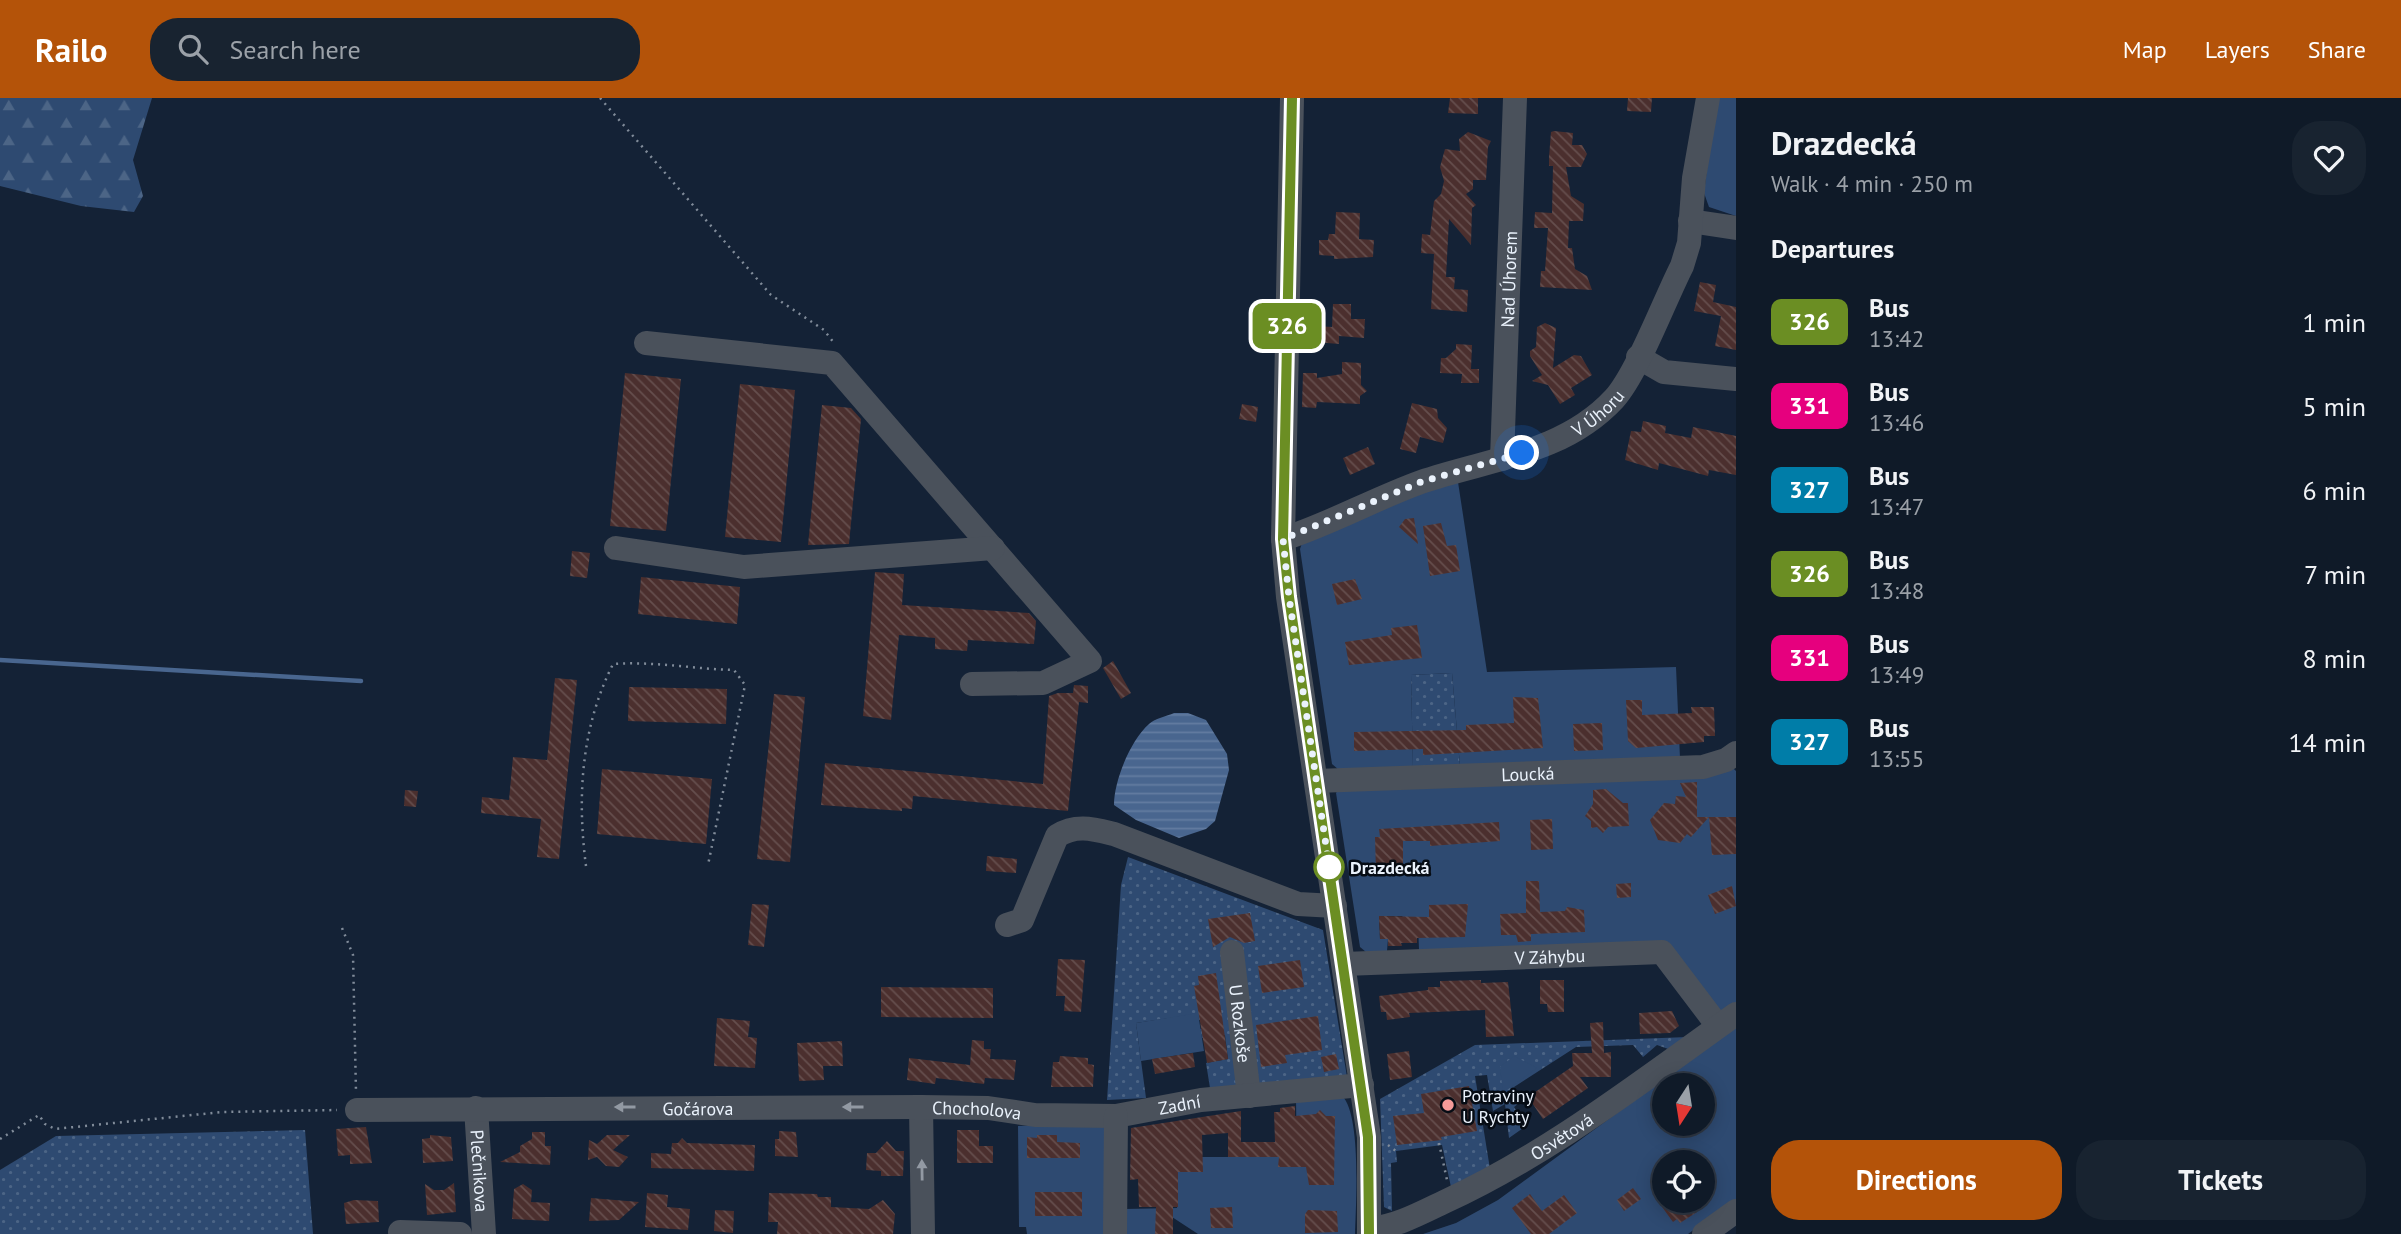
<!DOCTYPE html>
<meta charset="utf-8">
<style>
:root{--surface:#0f1a28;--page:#182330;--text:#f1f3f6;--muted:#9ba1a8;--line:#2f3845;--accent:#b45309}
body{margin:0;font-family:"PT Sans",sans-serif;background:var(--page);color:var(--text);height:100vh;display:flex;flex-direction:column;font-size:26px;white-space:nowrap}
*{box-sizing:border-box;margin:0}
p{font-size:23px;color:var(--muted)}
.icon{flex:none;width:38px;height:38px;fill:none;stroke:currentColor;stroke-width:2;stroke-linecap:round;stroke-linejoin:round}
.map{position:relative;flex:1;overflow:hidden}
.side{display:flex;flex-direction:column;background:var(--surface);width:665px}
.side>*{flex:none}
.badge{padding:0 14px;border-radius:10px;font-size:24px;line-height:46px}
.needle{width:46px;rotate:192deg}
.controls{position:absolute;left:1652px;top:975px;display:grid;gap:14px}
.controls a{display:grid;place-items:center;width:63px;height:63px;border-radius:50%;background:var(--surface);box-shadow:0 4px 18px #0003,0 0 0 2px var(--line);font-size:35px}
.you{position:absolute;width:35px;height:35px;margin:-18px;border:5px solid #fff;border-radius:50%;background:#1a73e8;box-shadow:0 0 0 10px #1a73e833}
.map>.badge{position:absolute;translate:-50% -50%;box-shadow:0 0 0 4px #fff}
h2{padding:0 35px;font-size:26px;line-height:63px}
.round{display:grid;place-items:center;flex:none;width:74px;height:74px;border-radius:28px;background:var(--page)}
.headline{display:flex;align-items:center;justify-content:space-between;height:119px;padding:0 35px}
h1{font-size:33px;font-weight:700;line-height:52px}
.cta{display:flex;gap:14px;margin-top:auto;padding:14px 35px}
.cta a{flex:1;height:80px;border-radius:28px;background:var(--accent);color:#fff;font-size:28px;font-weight:700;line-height:80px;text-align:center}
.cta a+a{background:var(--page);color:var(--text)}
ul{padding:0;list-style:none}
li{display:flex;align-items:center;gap:21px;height:84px;padding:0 35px}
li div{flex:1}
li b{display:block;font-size:26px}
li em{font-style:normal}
li .badge{min-width:77px;font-weight:700;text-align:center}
header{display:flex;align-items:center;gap:42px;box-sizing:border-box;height:98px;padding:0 35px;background:var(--accent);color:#fff}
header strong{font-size:33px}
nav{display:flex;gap:38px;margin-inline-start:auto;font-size:24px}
.search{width:490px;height:63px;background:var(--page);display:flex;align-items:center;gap:18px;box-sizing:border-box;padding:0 24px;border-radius:28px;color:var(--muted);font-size:26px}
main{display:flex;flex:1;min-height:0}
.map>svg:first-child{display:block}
</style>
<header>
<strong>Railo</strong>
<div class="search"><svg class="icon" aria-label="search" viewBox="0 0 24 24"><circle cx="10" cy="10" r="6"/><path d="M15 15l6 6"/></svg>Search here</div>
<nav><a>Map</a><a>Layers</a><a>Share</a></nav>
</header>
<main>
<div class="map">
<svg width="1736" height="1136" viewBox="0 0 1736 1136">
<defs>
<pattern id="grass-dots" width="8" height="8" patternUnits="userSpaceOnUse" patternTransform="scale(1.75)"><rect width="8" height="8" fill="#2e4a71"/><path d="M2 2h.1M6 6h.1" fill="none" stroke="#4c6586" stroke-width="1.8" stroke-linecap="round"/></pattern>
<pattern id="forest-firs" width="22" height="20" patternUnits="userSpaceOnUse" patternTransform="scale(1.75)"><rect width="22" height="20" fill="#2e4a71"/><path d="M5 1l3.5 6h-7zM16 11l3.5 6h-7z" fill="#4c6586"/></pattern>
<pattern id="water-rules" width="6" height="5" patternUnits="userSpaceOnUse" patternTransform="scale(1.75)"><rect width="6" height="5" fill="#49668f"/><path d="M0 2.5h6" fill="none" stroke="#637ca0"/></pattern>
<pattern id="building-back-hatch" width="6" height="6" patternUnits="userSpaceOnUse" patternTransform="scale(1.75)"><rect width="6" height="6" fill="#4b2f2e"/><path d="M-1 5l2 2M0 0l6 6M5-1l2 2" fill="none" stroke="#654e4d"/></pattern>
</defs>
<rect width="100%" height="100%" fill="#142236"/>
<g fill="url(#grass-dots)">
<path d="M1452 575 1460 668 1413 670 1411 577Z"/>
<path d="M1128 759 1323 832 1347 979 1210 990 1206 965 1228 961 1225 937 1202 940 1200 931 1223 928 1221 918 1199 922 1197 916 1136 925 1146 1000 1107 1002 1121 787Z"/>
<path d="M1688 939 1671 952 1657 947 1643 959 1633 947 1576 949 1514 989 1523 1002 1514 1009 1526 1028 1509 1040 1505 1006 1493 1013 1487 977 1475 978 1490 1071 1451 1089 1442 1047 1396 1053 1397 1064 1391 1065 1392 1113 1384 1109 1380 1001 1475 947Z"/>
<path d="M305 1032 313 1136H0V1072L56 1038Z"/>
</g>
<path fill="url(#forest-firs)" d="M0 0H152L133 62 143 98 134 114 81 108 0 88Z"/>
<g fill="#2e4a71" fill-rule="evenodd">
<path d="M1716 0H1736V118L1709 109 1704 95Z"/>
<path d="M1458 384 1487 574 1676 569 1680 660 1460 668 1452 575 1411 577 1413 670 1339 672 1332 666 1300 451 1303 442 1362 414Z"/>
<path d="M1733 670 1736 673V905L1720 916 1668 844 1419 852 1418 826H1408L1402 818H1379L1380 841H1388L1387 853 1366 854 1360 849 1336 695 1339 691Z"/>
<path d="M1198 915 1204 953 1141 963 1136 925Z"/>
<path d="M1736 928V1101L1688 1136H1423L1456 1125 1498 1102ZM1664 987H1703V1026H1664ZM1664 1064H1703V1102H1664Z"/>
<path d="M1514 958 1537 970 1503 995 1500 969Z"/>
<path d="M1344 1000C1361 1023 1356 1105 1355 1136H1198L1172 1119 1155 1136H1124V1111L1177 1110 1178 1097 1171 1074H1202V1059H1279V1069H1297L1296 1002Z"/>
<path d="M1106 1024V1136H1027L1026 1129H1019L1018 1028Z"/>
</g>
<path fill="url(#water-rules)" d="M1174 615H1188L1206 622 1227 656 1229 672 1215 723 1206 731 1179 740 1136 722 1114 707C1114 683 1130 643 1149 626 1154 621 1167 618 1174 615Z"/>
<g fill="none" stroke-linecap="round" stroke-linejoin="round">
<path stroke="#49668f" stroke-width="4.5" d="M0 562 361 583"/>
</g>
<g fill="url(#building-back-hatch)">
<path d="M1450 0H1478V16L1448 15Z"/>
<path d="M1628 0H1652L1651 14 1627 13Z"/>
<path d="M1554 33 1573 35 1572 47H1582L1587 56 1581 69H1566L1571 98 1584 106 1583 123H1569L1568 150H1572L1575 171 1587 178 1592 192 1540 189 1541 173H1545L1548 130H1534L1535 114 1552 115 1553 68H1549V59L1551 34Z"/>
<path d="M1468 34 1491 43 1488 49 1486 82H1473V91L1466 96 1476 107 1472 110 1471 147 1449 121 1446 179H1455L1454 191 1468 192 1467 214 1431 211 1434 156 1421 155 1422 136 1430 137 1434 103 1441 96 1444 83 1440 69 1445 51 1460 53 1459 41Z"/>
<path d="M1336 114 1360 115 1359 141 1374 142 1373 159 1334 161V158L1319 157V142H1328L1329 136H1335Z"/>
<path d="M1700 184 1716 187 1713 204 1736 209V252L1715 248 1721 218 1694 213Z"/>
<path d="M1333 206H1351V221H1365L1364 240 1339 238V246L1315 244 1316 228 1332 229Z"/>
<path d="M1545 225 1556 230 1553 270 1574 257 1581 258 1592 277 1571 290 1575 297 1560 306 1548 287 1532 283 1542 277 1530 258V253L1536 249 1537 229Z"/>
<path d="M1456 246 1472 247 1471 271H1479V285H1461L1462 276 1440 275 1441 260H1446L1456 251Z"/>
<path d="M1342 264 1361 265V287L1367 293 1360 298V306L1317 304 1316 310 1302 309 1303 275H1317V280L1342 276Z"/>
<path d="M625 275 681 281 666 433 610 428Z"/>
<path d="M740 286 795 292 781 444 725 439Z"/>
<path d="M1412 305 1437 311 1438 320 1447 330 1443 345 1420 339 1416 355 1400 351Z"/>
<path d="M1242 306 1258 309 1256 324 1239 321Z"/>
<path d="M822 307 851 310 861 321 849 446 808 447Z"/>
<path d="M1643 323 1666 328 1665 335 1691 340 1693 329 1736 338V377L1709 372 1708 378 1659 365 1658 372 1625 362 1631 333 1641 334Z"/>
<path d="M1368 349 1375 366 1350 377 1343 360Z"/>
<path d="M1414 420 1418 446 1399 429 1405 421Z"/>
<path d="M1441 425 1447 448 1456 447 1460 473 1430 478 1423 428Z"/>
<path d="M572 453 590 455 587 480 570 478Z"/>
<path d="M875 474 904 476 902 507 1029 515 1036 523 1034 546 968 542 967 553 935 551V540L899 537 891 622 863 618Z"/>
<path d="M641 479 740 489 737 526 638 516Z"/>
<path d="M1355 481 1362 501 1337 507 1332 486Z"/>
<path d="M1417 527 1422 560 1349 567 1345 544 1392 537 1391 530Z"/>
<path d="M1113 563 1131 595 1121 601 1103 570Z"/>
<path d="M555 580 577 582 559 761 537 759 541 721 481 715 482 699 509 702 513 659 547 662Z"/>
<path d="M1074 587 1088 588V605L1079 604 1068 713 913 698 912 711 902 710V713L821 707 825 665 1043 686 1049 598 1058 595H1073Z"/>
<path d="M629 589 727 591 726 626 628 623Z"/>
<path d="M774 596 805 599 790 764 757 761Z"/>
<path d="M1513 599 1538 600 1543 650 1423 657V651L1354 653V634L1466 632V627L1514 625Z"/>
<path d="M1626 602H1642V617L1692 615 1691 609H1714L1715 638H1704V644L1636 650 1628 643Z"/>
<path d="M1602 625 1603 652 1574 653 1573 626Z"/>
<path d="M602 671 712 681 706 746 597 736Z"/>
<path d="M1697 684V719H1709L1691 739 1687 736 1680 745 1658 742 1650 722 1664 705 1675 706 1676 698 1686 699 1680 685Z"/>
<path d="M1606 691 1623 705H1628L1629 728 1608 729 1603 735 1597 729 1591 730V723L1585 718 1593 706V692Z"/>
<path d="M405 692 418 693 416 709 404 708Z"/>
<path d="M1709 719H1736V756L1712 757Z"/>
<path d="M1552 721 1553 751 1531 752 1530 722Z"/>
<path d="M1499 724 1500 743 1430 748V743H1403V774L1376 775 1375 739H1380L1379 731Z"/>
<path d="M987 758 1017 761 1016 775 986 773Z"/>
<path d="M1526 783H1539L1540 814 1565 813 1567 809 1584 812 1585 834 1531 836V843L1518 844 1516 837H1501L1500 816 1526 815Z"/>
<path d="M1631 785V799L1617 800 1616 786Z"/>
<path d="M1732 788 1736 808 1715 816 1708 797Z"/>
<path d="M752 806 769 807 764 849 748 847Z"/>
<path d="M1468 806 1465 839 1417 840V845H1401L1402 848H1388V841H1380L1379 818 1429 819V807Z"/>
<path d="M1250 815 1255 843 1244 845 1230 839 1213 849 1208 821Z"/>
<path d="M1058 861 1085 862 1081 914 1064 913 1065 898H1056Z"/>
<path d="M1300 862 1304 889 1262 895 1258 868Z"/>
<path d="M1216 875 1228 961 1207 965 1194 888 1199 887 1198 878Z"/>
<path d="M1481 882V885L1508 884 1514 938 1486 939 1485 912 1409 915 1410 919 1387 922 1386 914H1381L1379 898 1428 892V889H1440V883Z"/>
<path d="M1540 882H1564V914H1548L1547 906H1540Z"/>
<path d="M881 889 993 890V920L881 919Z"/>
<path d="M1672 913 1679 928 1670 935 1640 936 1639 915Z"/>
<path d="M1318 918 1322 952 1285 957 1287 965 1261 969 1256 927Z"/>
<path d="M717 920 750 923 748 939 757 940 755 970 714 968Z"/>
<path d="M1603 924 1604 955 1611 954V979H1580L1588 990 1543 1021 1528 999 1573 968 1572 955H1592L1590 925Z"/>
<path d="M972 942 984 943V951H991L990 961 1016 962 1014 982 985 980 984 986 936 980 935 986 907 982 909 960 970 967Z"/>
<path d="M842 943 843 968H823L824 982 799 983 797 945Z"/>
<path d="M1409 953 1412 979 1390 982 1387 956Z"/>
<path d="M1193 955 1195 969 1155 976 1152 961Z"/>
<path d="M1336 956 1339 971 1324 974 1321 959Z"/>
<path d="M1060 958 1088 960V966L1094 967 1093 989H1051L1053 964H1059Z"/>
<path d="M1469 988 1477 1033 1441 1039 1442 1042 1397 1047 1393 1018 1424 1015 1421 996Z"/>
<path d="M1295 1008V1018L1316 1016 1320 1012 1326 1018H1335L1334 1087H1309L1306 1069H1278L1279 1059H1228V1035L1202 1037 1203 1074H1178V1109H1173V1136H1155L1156 1109H1139L1138 1081 1130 1082 1131 1030 1241 1013V1044H1275L1274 1014H1280V1010Z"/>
<path d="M366 1029 372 1065 350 1066V1057L338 1058 336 1031Z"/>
<path d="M957 1032H979V1048H993V1065H957Z"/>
<path d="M779 1033 796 1034 798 1059 775 1058V1041H779Z"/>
<path d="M532 1034H545V1048H551L550 1067 500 1064 520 1054V1048L532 1041Z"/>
<path d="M430 1037 451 1039 453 1063 423 1065 422 1041 430 1040Z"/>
<path d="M607 1037H630L613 1052 628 1059 619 1069 606 1068 597 1059 588 1062 589 1042 597 1046Z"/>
<path d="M1037 1037H1057V1044L1080 1045V1060H1027V1039L1037 1040Z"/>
<path d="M682 1040 687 1045 755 1047 754 1073 651 1070V1055L671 1056 672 1045H678Z"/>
<path d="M887 1043 896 1053H904L903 1078H881V1073L866 1072 867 1055H876Z"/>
<path d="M454 1085 456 1114 427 1117 425 1086 434 1092H444Z"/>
<path d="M523 1086 532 1092 531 1104 550 1105 549 1123 512 1121 514 1091Z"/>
<path d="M1633 1090 1641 1101 1624 1113 1617 1102Z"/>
<rect x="1035" y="1094" width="47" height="24"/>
<path d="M647 1095 668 1097 667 1109 690 1111 688 1132 645 1129Z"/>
<path d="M769 1095 817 1096 818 1099H831V1109L869 1111 883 1102 895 1116 893 1136H777L778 1124H768Z"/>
<path d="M1530 1096 1542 1113 1564 1097 1577 1115 1549 1136H1531L1512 1110Z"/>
<path d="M591 1100 639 1104 619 1122 589 1123Z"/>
<path d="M354 1102 378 1103 379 1124 346 1126 344 1105Z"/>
<path d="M1657 1102H1689L1697 1114 1680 1125 1677 1121 1673 1124Z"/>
<path d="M1232 1109 1233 1130H1211L1210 1110Z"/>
<path d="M715 1112 734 1113 733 1135 714 1133Z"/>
<path d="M1308 1112 1337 1113 1338 1134 1305 1135V1116Z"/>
</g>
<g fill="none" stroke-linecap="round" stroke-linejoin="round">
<g stroke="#818c9a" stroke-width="2.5" stroke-dasharray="2 5" stroke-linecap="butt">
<path d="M600 0 771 197 824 232 834 245"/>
<path d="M586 768C577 699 581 630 613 566 653 563 694 571 734 572L745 587 708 767"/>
<path d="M342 830 353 857 356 994"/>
<path d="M0 1041 39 1017 45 1026 55 1031 222 1014 337 1012"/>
<path d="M1439 1045 1447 1082"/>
<path d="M1388 1047 1396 1053"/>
</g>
<g stroke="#4a515b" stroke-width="24">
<path d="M1292 0 1283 441 1288 499 1369 1039V1136"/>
<path d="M1690 123 1736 130"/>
<path d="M646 245 832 265 1090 563 1043 585 972 586"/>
<path d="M1638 259 1664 274 1736 281"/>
<path id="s1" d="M1502 361 1515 0"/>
<path id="s2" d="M1283 441C1330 426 1374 401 1421 384 1488 361 1563 356 1614 301 1637 276 1665 201 1682 168L1689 145 1694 80 1708 0"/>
<path d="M616 450 744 469 993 450"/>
<path id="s3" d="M1316 683 1703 669 1726 662 1736 655"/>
<path d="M1007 827 1022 822 1057 738C1076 726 1093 731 1114 736L1298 806 1335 808"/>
<path id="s4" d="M1232 854 1249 998"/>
<path id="s5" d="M1344 866 1662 854 1718 928"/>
<path d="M921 1009 923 1136"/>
<path id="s6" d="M476 1010 484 1136"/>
<path id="s7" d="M357 1012 921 1009 988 1010 1035 1017 1116 1018 1201 1002 1362 987"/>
<path id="s8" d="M1370 1131C1397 1128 1419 1116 1444 1104 1549 1056 1643 982 1736 916"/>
<path d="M400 1134 460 1136"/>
<path d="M1115 1136 1116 1018"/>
<path d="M1704 1136 1736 1113"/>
</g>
</g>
<defs><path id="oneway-solid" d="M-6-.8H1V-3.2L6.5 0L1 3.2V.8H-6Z" transform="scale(1.75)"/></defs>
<g fill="#9299a3">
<use href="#oneway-solid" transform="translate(625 1009) rotate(180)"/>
<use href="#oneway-solid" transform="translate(853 1009) rotate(180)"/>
<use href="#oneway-solid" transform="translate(922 1072) rotate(-91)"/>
</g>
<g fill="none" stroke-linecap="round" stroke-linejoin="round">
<g stroke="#fff" stroke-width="16">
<path id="line" d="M1292 0 1283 441 1289 499 1368 1039 1369 1136"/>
</g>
<use href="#line" stroke="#6b8e23" stroke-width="10"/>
<path stroke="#eaf2fc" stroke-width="7" stroke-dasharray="0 12.6" d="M1329 769 1331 781 1289 499 1283 441 1421 384 1522 355"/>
</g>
<circle fill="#fff" stroke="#6b8e23" stroke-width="3.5" cx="1329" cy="769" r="14"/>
<circle fill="#f59b99" stroke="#060c14" stroke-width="2.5" cx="1448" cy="1007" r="7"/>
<g text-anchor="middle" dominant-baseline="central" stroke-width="5" stroke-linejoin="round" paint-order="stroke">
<g font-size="18" fill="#eaf2fc" stroke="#060c14">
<text stroke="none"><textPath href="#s1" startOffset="180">Nad Úhorem</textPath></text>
<text stroke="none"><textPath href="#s2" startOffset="341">V Úhoru</textPath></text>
<text stroke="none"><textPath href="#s3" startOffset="212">Loucká</textPath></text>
<text stroke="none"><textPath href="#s5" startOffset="206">V Záhybu</textPath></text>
<text stroke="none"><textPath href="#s4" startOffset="72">U Rozkoše</textPath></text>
<text stroke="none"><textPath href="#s7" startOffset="824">Zadní</textPath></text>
<text stroke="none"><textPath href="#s7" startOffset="341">Gočárova</textPath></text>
<text stroke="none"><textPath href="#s7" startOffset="620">Chocholova</textPath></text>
<text stroke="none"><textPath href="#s8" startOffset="214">Osvětová</textPath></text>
<text stroke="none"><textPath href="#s6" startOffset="63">Plečnikova</textPath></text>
</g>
<g font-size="18" font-weight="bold" fill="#eaf2fc" stroke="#060c14" text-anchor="start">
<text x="1350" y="769">Drazdecká</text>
</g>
<g font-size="18" fill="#eaf2fc" stroke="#060c14" text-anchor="start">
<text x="1462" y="997">Potraviny<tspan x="1462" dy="21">U Rychty</tspan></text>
</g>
</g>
</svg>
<div class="controls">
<a><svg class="needle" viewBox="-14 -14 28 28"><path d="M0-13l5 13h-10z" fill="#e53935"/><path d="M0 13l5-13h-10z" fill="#9ba1a8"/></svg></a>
<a><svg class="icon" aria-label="locate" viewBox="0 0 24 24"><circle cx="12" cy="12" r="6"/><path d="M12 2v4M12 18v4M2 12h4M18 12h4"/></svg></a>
</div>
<div class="you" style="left:1522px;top:355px"></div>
<b class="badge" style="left:1287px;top:228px;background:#6b8e23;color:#fff">326</b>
</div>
<section class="side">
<div class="headline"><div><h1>Drazdecká</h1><p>Walk · 4 min · 250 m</p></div><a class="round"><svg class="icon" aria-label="heart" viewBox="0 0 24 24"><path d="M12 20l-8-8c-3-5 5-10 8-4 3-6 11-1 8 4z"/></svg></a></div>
<h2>Departures</h2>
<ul>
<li><span class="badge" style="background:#6b8e23;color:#fff">326</span><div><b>Bus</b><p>13:42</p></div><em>1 min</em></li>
<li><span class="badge" style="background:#e6007e;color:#fff">331</span><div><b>Bus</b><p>13:46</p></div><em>5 min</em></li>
<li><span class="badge" style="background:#007da8;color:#fff">327</span><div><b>Bus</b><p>13:47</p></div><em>6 min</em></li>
<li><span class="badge" style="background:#6b8e23;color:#fff">326</span><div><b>Bus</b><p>13:48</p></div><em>7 min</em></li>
<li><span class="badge" style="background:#e6007e;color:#fff">331</span><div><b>Bus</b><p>13:49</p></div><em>8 min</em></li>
<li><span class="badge" style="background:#007da8;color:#fff">327</span><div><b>Bus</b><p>13:55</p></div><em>14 min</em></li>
</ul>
<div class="cta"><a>Directions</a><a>Tickets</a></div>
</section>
</main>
